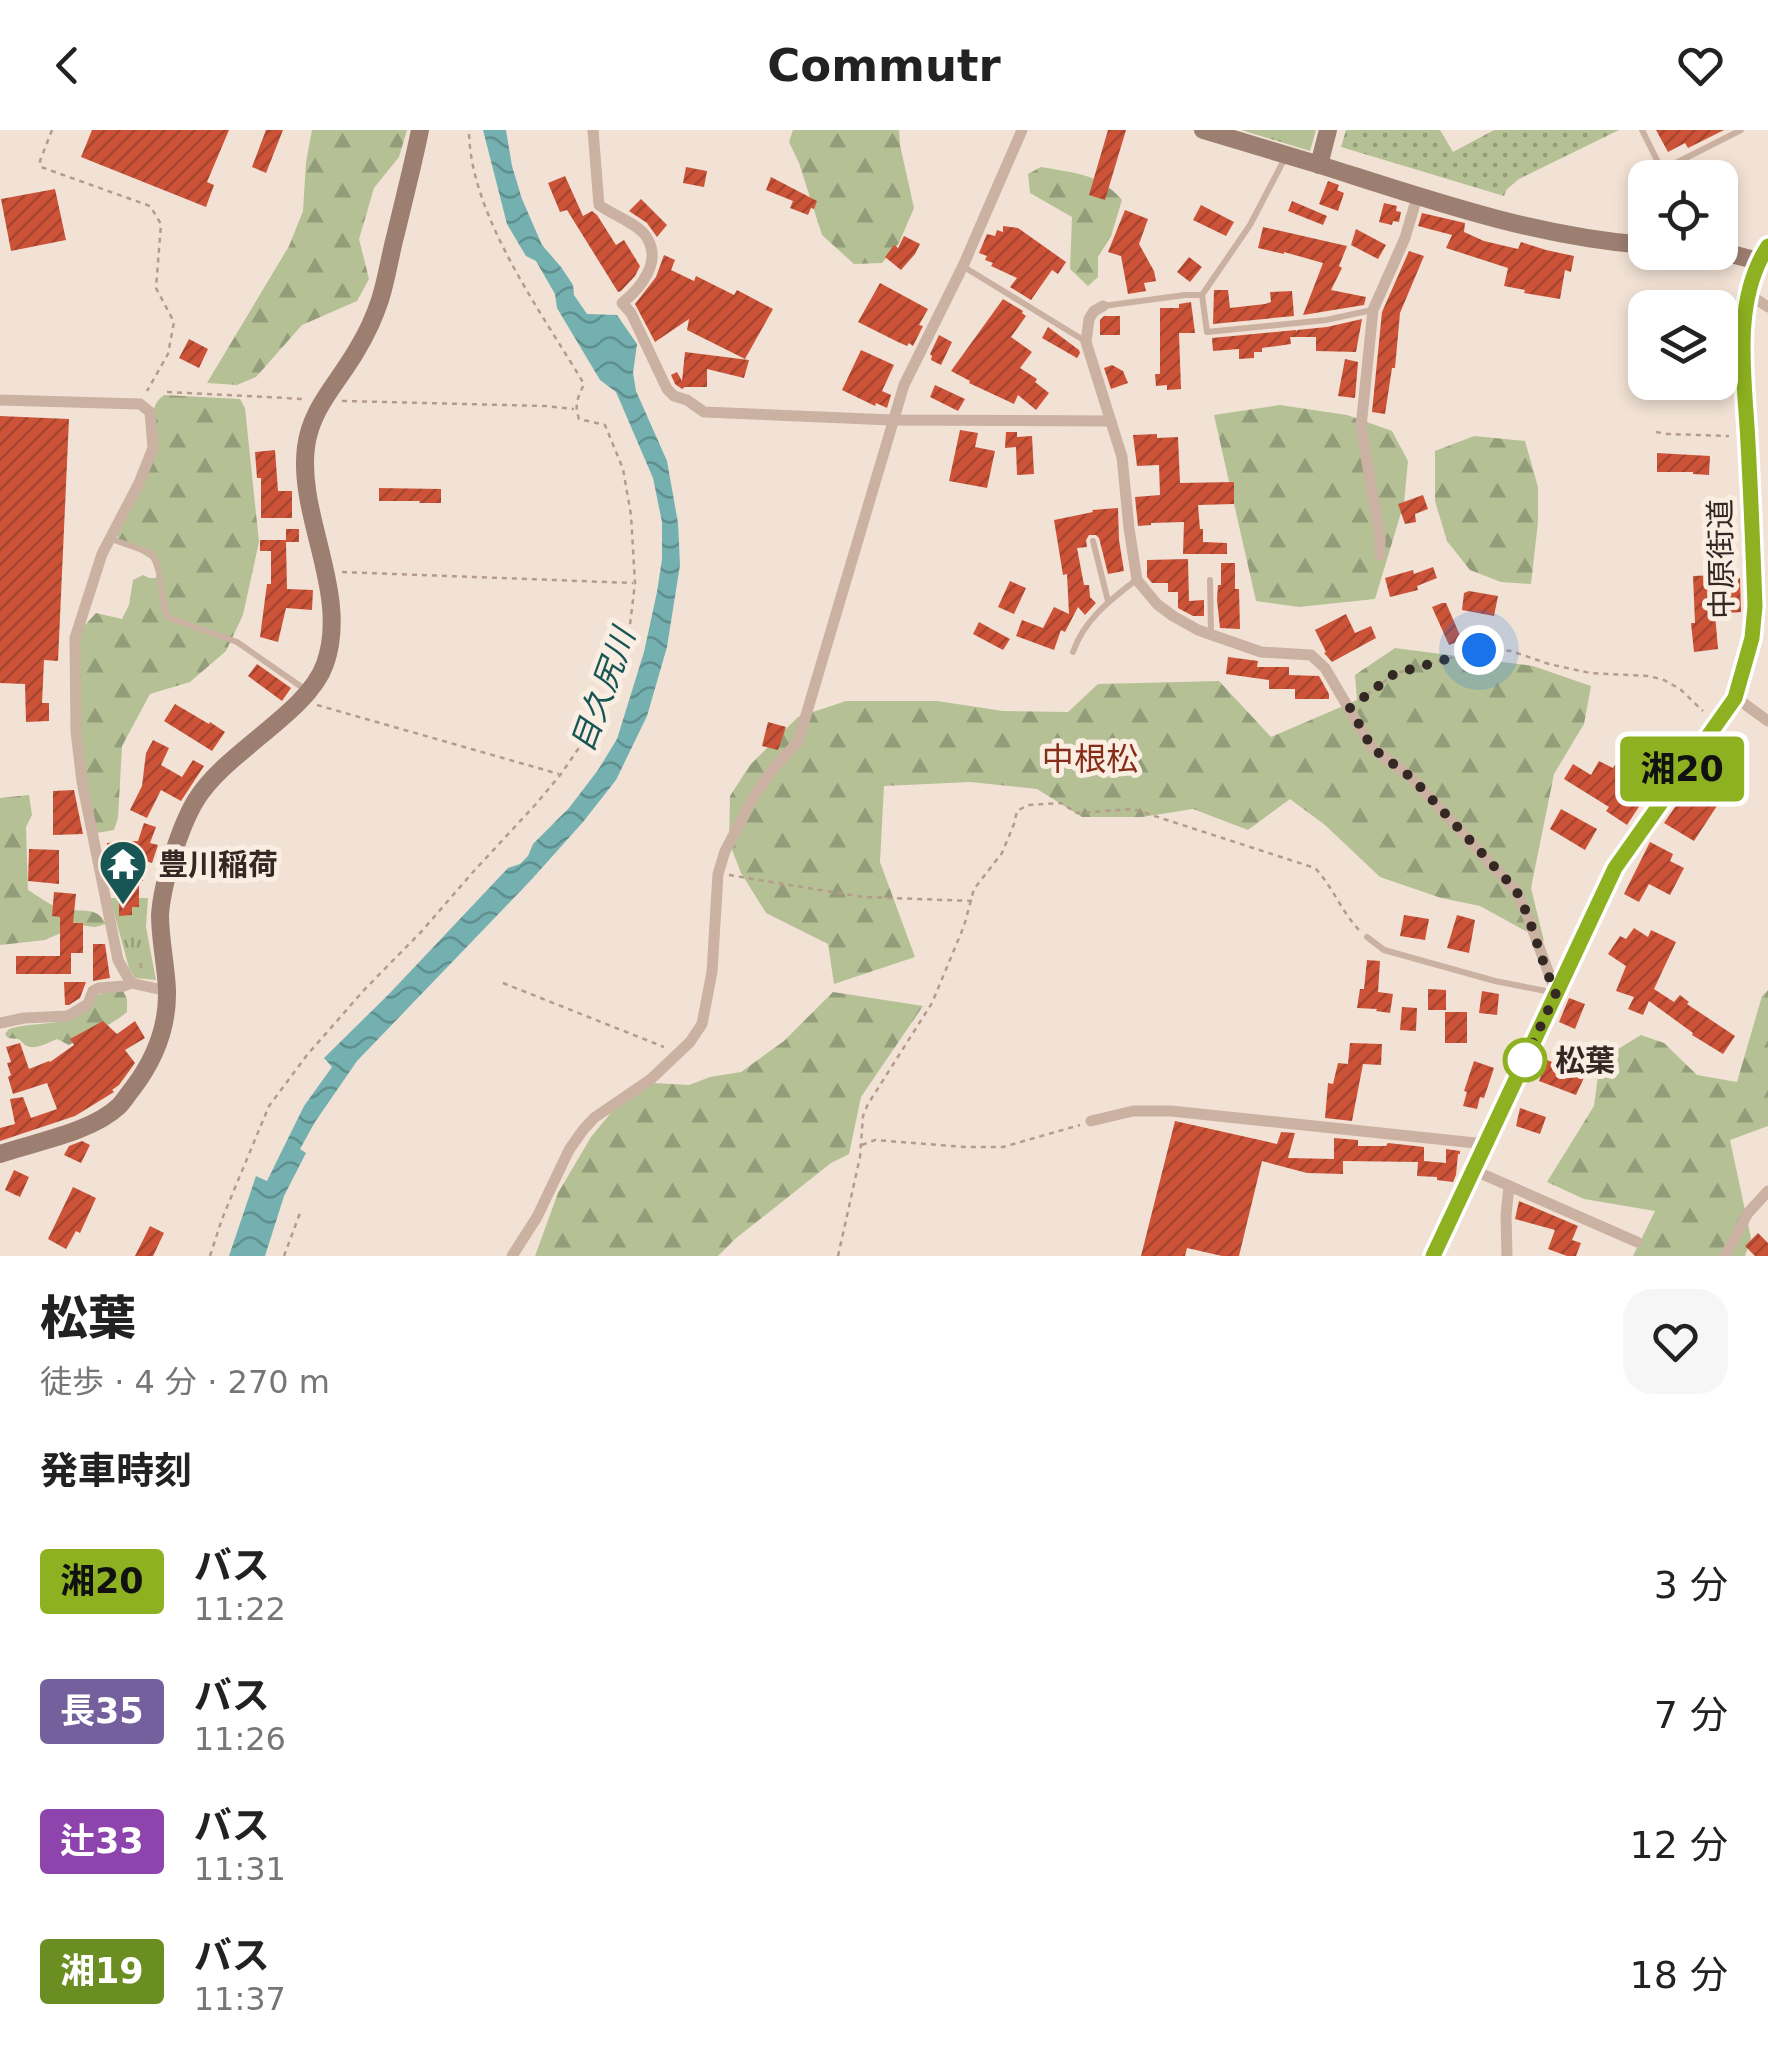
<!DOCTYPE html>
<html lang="ja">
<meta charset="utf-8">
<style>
:root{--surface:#fff;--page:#f6f6f6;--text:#222;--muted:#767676}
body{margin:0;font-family:"DejaVu Sans","Noto Sans JP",sans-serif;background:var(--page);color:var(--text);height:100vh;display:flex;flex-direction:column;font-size:38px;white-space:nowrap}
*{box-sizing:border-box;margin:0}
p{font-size:32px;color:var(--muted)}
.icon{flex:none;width:55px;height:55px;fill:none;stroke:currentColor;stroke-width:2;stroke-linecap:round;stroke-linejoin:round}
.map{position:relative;height:1126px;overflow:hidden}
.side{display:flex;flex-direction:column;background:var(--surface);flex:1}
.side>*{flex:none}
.badge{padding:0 20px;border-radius:8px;font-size:35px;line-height:65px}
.controls{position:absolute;left:1628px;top:30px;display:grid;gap:20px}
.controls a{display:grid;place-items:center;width:110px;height:110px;border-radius:20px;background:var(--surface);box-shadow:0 5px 15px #0003;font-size:50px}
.you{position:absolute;width:50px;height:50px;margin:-25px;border:8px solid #fff;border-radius:50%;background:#1a73e8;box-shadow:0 0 0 15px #1a73e833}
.map>.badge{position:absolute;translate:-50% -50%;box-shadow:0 0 0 5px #fff}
h2{padding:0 40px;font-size:38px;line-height:90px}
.round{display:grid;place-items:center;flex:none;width:105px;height:105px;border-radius:30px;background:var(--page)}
.headline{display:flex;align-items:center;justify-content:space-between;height:170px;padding:0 40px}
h1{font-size:48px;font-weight:800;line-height:75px}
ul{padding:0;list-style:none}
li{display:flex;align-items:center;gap:30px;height:130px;padding:0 40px}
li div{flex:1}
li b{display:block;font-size:38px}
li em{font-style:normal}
li .badge{min-width:110px;font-weight:700;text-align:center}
header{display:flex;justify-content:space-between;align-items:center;height:130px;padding:0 40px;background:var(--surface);font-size:45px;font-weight:800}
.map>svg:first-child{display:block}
</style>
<header><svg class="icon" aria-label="back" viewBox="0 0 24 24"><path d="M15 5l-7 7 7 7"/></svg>Commutr<svg class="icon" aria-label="heart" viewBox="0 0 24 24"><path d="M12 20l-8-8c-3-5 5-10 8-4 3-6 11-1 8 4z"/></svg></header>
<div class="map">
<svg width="1768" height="1126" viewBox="0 0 1768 1126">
<defs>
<pattern id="grass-dots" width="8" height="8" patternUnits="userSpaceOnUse" patternTransform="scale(2.5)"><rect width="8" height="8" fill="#b5c195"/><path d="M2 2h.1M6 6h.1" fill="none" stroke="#949d79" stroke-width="1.8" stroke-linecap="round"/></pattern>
<pattern id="forest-firs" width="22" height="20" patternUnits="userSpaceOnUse" patternTransform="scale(2.5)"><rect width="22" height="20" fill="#b5c195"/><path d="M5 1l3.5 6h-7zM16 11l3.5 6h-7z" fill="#949d79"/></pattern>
<pattern id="park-tufts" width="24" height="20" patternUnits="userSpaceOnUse" patternTransform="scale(2.5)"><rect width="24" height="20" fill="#b5c195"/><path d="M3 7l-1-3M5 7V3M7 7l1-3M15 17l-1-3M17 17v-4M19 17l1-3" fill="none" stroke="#949d79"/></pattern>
<pattern id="water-waves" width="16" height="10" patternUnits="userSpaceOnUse" patternTransform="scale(2.5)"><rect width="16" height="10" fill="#73b0af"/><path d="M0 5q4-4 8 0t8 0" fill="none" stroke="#5f8f8e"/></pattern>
<pattern id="building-hatch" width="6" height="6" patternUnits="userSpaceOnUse" patternTransform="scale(2.5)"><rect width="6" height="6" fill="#cc5338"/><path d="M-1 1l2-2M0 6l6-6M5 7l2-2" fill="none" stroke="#a6452f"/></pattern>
</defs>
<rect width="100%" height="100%" fill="#f2e2d5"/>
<path fill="url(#grass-dots)" d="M1346 0H1440L1453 22 1494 0H1619L1519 49 1507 59 1504 66 1341 17Z"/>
<g fill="url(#forest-firs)">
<path d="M312 0H407L399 27 374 58 359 109 369 149 357 171 302 195 256 247 237 255 207 253 289 116 303 81 306 32Z"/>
<path d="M793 0H899L900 15 914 78 899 113 882 133 854 134 822 105 799 33 789 12Z"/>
<path d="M1041 37C1074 43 1099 43 1122 70L1111 106 1098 127V147L1088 156 1070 139 1072 87 1030 63 1028 44Z"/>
<path d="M164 265 240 269 245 278 259 412 243 485 226 521 190 552 150 564 122 616 118 688 114 700 97 703 71 569 77 504 96 483 122 489 129 475 133 450 143 445 149 448H156L157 436 151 429 118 409 116 398C125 379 149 335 152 317 154 298 147 277 164 265Z"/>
<path d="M1280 275 1347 285 1392 301 1408 331 1404 373 1375 469 1299 477 1256 471 1214 285Z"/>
<path d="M1474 306 1525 311 1538 357V392L1531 454 1501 452 1470 440 1447 411 1435 371V321Z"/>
<path d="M1395 518 1533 536 1591 556 1584 594 1554 644 1531 758 1544 811 1480 776 1441 768 1380 747 1325 695 1290 669 1248 700 1193 679 1142 687H1082L1037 659 970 652 884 656 880 732 915 827 834 854 828 814 766 783 741 743 729 712 730 666 750 635 798 587 846 571H937L1003 581 1068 582 1098 554 1219 551 1271 607 1357 570 1355 545Z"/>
<path d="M29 665 32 685 26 697 28 760C38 766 52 777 63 779 80 783 97 775 106 794L95 797 79 795 45 810 0 815V668Z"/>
<path d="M1768 860V996L1730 1010 1751 1108 1745 1126H1633L1655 1081 1584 1069 1547 1052 1594 976 1600 930 1641 905 1664 913 1697 945 1737 952 1762 866Z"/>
<path d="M110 861H123L127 869V882C110 897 88 903 69 915L57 909C42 915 30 924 19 909L8 908 5 904 9 899C42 889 80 901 97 865Z"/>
<path d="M833 862 923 876 861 967 849 1024 831 1033 735 1109 718 1126H535L558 1063 591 1007 619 973 654 953 689 955 710 947 741 942 784 911Z"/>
</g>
<g fill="url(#park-tufts)">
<path d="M1241 0H1316L1310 21Z"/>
<path d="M110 768H148L146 797 156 850 135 848 129 838Z"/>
</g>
<path fill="url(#water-waves)" d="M483 0H506L512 36 522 69 542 115 561 137 573 155 574 165 587 184 617 185 637 214 633 243 636 261 667 331 678 393 680 435 667 517 647 586 616 650 583 692 532 749 357 931 315 992 300 1019 306 1023 284 1066 265 1126H229L256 1046 267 1051 304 976 332 937 324 928 389 864 508 738 520 734 528 726 533 714 569 678 598 640 617 609 644 522 657 462 662 429V392L653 348 616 262 600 250 557 178 555 164 536 131 526 126 507 94Z"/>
<g fill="url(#building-hatch)">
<path d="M92 0H229L207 52 214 55 206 77 81 27Z"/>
<path d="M266 0H283L266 43 252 37Z"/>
<path d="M1108 0H1126L1105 70 1089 65Z"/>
<path d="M1656 0H1724L1688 18 1685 13 1668 22Z"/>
<path d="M686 37 707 41 704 57 683 53Z"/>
<path d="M565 46 583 86 592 81 597 85 616 115 624 110 640 136 635 146 621 161 618 162 567 80 560 82 548 53Z"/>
<path d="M771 47 817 71 814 79 811 78 808 85 790 78 793 71 766 60Z"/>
<path d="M1328 51 1339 55 1337 60 1344 63 1338 81 1319 74Z"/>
<path d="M55 59 66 110 11 121 1 69Z"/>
<path d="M641 69 667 95 657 107 647 93 629 81Z"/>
<path d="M1292 71 1327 86 1323 95 1288 81Z"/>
<path d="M1384 73 1397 76 1396 81 1401 82 1399 92 1393 91 1392 95 1379 92Z"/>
<path d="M1201 75 1234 92 1226 106 1193 90Z"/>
<path d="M1125 80 1148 89 1139 114 1154 141 1156 151 1144 153 1146 161 1128 164 1121 126 1108 122Z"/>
<path d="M1422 83 1465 93 1464 102 1484 111 1518 119 1521 112 1546 120 1574 126 1571 142 1565 140 1560 169 1524 163 1525 160 1504 156 1508 138 1446 118 1452 105 1418 96Z"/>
<path d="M1003 96 1018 98 1066 132 1058 144 1052 140 1031 170 1010 157 1017 148 991 136 993 133 985 130 987 126 979 123 987 104 995 106 997 100 1003 102Z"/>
<path d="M1263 97 1347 116 1339 136 1342 138 1331 160 1366 167 1364 175 1303 185 1323 133 1284 122V124L1258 118Z"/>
<path d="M1356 99 1386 115 1378 129 1351 115Z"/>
<path d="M904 106 920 114 915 124 901 140 885 127 894 115 898 118Z"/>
<path d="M1409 121 1424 126 1400 183 1395 238H1392L1385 284 1372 282 1382 182Z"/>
<path d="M664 125 675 130 671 140 694 151 696 146 734 165 737 160 773 179 745 229 687 200 689 189 655 212 635 174 656 147Z"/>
<path d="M1189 127 1202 137 1190 152 1177 142Z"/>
<path d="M880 153 928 179 919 195 923 196 913 216 909 213 907 216 898 212 858 192Z"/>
<path d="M1214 160H1228L1230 178 1265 174 1271 172 1270 162 1292 161 1294 186 1213 194Z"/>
<path d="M1003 169 1023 181 1022 183 1026 186 1011 207 1032 222 1020 238 1037 249 1035 252 1049 263 1036 280 1018 265 1014 274 969 253 970 251 951 241Z"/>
<path d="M1191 172 1195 203H1179L1181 259 1167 260V255L1156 256 1155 244H1160V178H1179V174Z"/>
<path d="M1104 186H1120V205H1100V190Z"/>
<path d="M1362 189 1356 222 1316 221V207H1290L1291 214 1262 218V222H1254V228L1239 229V219L1213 221 1212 208 1296 200V202L1297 200 1327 197Z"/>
<path d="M1048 197 1079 220 1080 223 1077 228 1042 208Z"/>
<path d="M939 205 952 212 941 235 931 230 932 226 930 224Z"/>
<path d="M189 209 208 219 199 238 179 228Z"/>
<path d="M861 220 894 235 882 261 891 265 887 278 876 273 875 276 842 260Z"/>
<path d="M685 222 749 230 744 248 707 239V257H685L682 259 675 254 671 245 677 242 682 251Z"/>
<path d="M1345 229 1358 232 1355 268 1338 266Z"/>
<path d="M1112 235 1123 241 1128 253 1111 259 1104 238Z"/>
<path d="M935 255 965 269 958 281 930 267Z"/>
<path d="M0 286 69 289 58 531 44 530 42 573H49V591L26 592 25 554 0 553Z"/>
<path d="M960 300 978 303 975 317 995 321 987 358 949 351Z"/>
<path d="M1006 302H1017V307L1032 306 1034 344 1017 345 1016 317 1005 318Z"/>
<path d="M1157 304V308L1178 307 1180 353 1234 352V374L1198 375 1200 399H1203V412L1227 413V424H1183L1184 392 1151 393V395L1138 396 1135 367 1160 365 1159 335 1137 336 1133 305Z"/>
<path d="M275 320 278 361H292V388H261V348H257L255 322Z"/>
<path d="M1657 323 1710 326 1709 345 1693 344V342H1657Z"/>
<path d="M379 358 441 359V373H419L420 371H379Z"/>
<path d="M1423 365 1428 379 1415 384 1416 392 1405 394 1398 374Z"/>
<path d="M1118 378 1119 410 1124 441 1108 444 1099 408 1096 405H1089L1086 410 1087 417 1077 418 1084 455H1089L1090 467 1096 473 1085 485 1078 477 1065 502 1061 500 1054 520 1016 506 1022 490 1043 498 1054 477 1069 484 1067 444 1063 445 1054 390 1093 382 1092 380Z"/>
<path d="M286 399H299V412H286L287 459 313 460 312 480 286 478 278 512 260 507 267 454H271V421H260V410H286Z"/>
<path d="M1188 429 1189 471 1204 470V486H1193L1178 478V462H1168V453H1152L1147 447V430Z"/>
<path d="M1221 433H1235V459H1239L1240 499 1220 498 1217 470 1218 455H1221Z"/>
<path d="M1433 437 1437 448 1417 456 1418 460 1390 467 1385 448 1413 440 1414 444Z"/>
<path d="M1717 445V449L1740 448 1741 482 1715 484 1718 519 1694 522 1691 493H1695L1693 446Z"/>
<path d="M1010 451 1026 458 1014 484 998 477Z"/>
<path d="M1469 461 1498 466 1494 486 1462 480 1464 463Z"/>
<path d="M1442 473H1446L1462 510 1449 515 1432 477Z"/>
<path d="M1346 484 1355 503 1371 496 1376 508 1332 532 1324 523 1326 522 1315 500Z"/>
<path d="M979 492 1010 509 1003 520 973 504Z"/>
<path d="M1228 527 1258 531 1257 537H1289V545L1319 546 1329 564V569H1295V559H1269V550L1226 544Z"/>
<path d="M257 534 291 558 282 571 248 546Z"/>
<path d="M175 574 209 594 210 592 225 602 212 621 164 591Z"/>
<path d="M768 592 786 597 778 620 762 616Z"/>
<path d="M153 610 169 618 161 635 182 647 193 630 204 636 181 671 161 660 147 688 130 680 142 656 146 623Z"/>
<path d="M1623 622 1634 629 1617 655 1642 672 1627 695 1606 681 1609 677 1564 649 1573 634 1591 645 1599 631 1613 638Z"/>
<path d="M1702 638 1730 656 1694 711 1664 693Z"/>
<path d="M74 660 83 704 53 705V661Z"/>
<path d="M1561 679 1597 699 1585 720 1550 699Z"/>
<path d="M144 693 156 697 150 713 158 715 152 733 143 730V751H139V777H132V785L119 786V754H112L107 713 138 711Z"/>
<path d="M1650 712 1673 724 1670 731 1684 738 1670 765 1649 754 1639 772 1624 764Z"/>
<path d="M29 719 59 720V754L28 751Z"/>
<path d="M54 762 76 764 73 793H83V823H71V844H16V826H60V787L52 786Z"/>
<path d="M1404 785 1429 789 1425 810 1400 806Z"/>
<path d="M1457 785 1475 790 1469 823 1447 818Z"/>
<path d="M1634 798 1648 807 1651 800 1676 812 1654 859 1674 872 1680 865 1689 872 1687 874 1735 906 1723 924 1692 905 1693 903 1649 871 1643 885 1628 879 1634 867 1616 861 1626 836 1608 824 1620 806 1626 809Z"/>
<path d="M93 814H105L110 848 93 851Z"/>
<path d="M1367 830 1380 831 1378 862 1393 864 1390 883 1376 881 1377 879 1357 878 1360 859H1364Z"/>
<path d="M64 852H86L80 868 69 875H65Z"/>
<path d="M1428 859 1446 860V880H1428Z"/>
<path d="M1482 861 1499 864 1497 885 1479 883Z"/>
<path d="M1569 868 1585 874 1575 899 1559 892Z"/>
<path d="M1402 877 1417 878 1416 901 1400 900Z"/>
<rect x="1445" y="882" width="22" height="31"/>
<path d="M103 891 117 904 135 891 145 908 125 920 135 933 119 955 112 960 114 962 75 986 0 1011V998L15 994 10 969 23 967 31 988 57 979 47 953 13 964 8 947 11 945 7 933 11 932 6 917 20 913 29 939 49 931 50 932 74 915 70 909Z"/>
<path d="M1350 913 1382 914 1381 935 1363 934 1352 991 1325 988 1328 953 1333 954 1338 933 1348 934Z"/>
<path d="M1547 930 1570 939 1574 930 1589 937 1576 965 1539 951Z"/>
<path d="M1474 931 1494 938 1484 968 1480 967 1477 979 1463 976 1467 962 1464 961Z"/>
<path d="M1520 978 1546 987 1540 1004 1516 996Z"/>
<path d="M1175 991 1277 1014 1281 1002 1295 1003 1288 1028 1334 1029V1008L1358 1010V1016H1386L1388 1013 1424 1017V1031L1446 1033V1019L1460 1021V1024H1458L1456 1045 1453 1052 1437 1050V1047L1417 1046 1418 1032 1343 1031V1044L1307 1043 1262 1031 1239 1126H1222L1187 1118 1185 1126H1141Z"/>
<path d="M82 1011 90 1015 81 1033 64 1025 69 1016Z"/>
<path d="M14 1040 29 1047 20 1067 5 1060Z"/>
<path d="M73 1057 96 1068 80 1103 76 1101 66 1119 48 1109Z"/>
<path d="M1519 1071 1578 1096 1572 1110 1581 1113 1576 1126H1567L1548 1119 1555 1100 1515 1089Z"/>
<path d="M150 1096 164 1103 153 1126H135Z"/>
<path d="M1758 1103 1768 1113V1126H1755L1745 1116Z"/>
</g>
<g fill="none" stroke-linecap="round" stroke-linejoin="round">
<g stroke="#b59b8b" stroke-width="2.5" stroke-dasharray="5 5" stroke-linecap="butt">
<path d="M52 0 40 31 41 37 150 76 161 94 156 158 174 192 168 224 147 261"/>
<path d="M167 262 304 269"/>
<path d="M342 271 546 276 574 279"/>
<path d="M1656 302 1667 304 1729 306"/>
<path d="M342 442 633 453"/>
<path d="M1359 571 1394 544 1479 520 1511 521 1549 534 1590 543 1649 546 1664 550 1680 559 1703 581"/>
<path d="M317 575 559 644"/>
<path d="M729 745 863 767 973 771"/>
<path d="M141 833V843"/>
<path d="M503 853 664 917"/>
<path d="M862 1015 875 1010 965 1017H1003L1080 995"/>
<path d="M210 1126 222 1089 269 976 307 925 364 860 421 802 473 742 536 674 561 644 583 612 611 551 629 503 635 453 631 385 623 339 605 295 579 289C574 275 578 267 584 254 542 183 469 84 469 0"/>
<path d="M284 1126 300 1083"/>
<path d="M838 1126 860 1027 863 986 868 974 932 873 964 796 974 759 1002 723 1014 694 1017 681 1028 675 1061 673 1077 683 1133 679 1315 738C1333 757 1342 783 1360 801"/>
</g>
<g stroke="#cab1a1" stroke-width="6">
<path d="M1642 0 1662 40 1741 0"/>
<path d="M964 137 1085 211"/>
<path d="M1202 165 1207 202 1326 190 1372 180"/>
<path d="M1103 176 1185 165H1202L1250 95 1286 26"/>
<path d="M111 409 151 423C164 443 159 465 167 487L237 512 306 560"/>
<path d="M1093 411 1108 471"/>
<path d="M1210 450 1211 502"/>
<path d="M1073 522C1084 490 1109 471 1136 450"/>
<path d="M1367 807 1384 820 1495 851 1551 862"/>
</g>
<g stroke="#cab1a1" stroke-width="11">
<path d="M593 0 599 75C613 85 636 93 645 105 664 130 641 158 622 173L631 183 667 259 674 266 687 270 704 282 892 290 1111 291"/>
<path d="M1750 165 1768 177"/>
<path d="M1103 176 1094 181 1089 189 1086 212 1122 327 1129 398 1137 450 1157 474 1173 486 1198 500 1261 522 1311 525 1325 538 1372 618 1412 648 1516 761 1528 787 1556 863"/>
<path d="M0 270 140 274 150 282 153 318 139 353 102 424 75 508 76 601 82 652 118 830 131 853 167 861"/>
<path d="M1380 425V407L1361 297 1373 180 1405 108 1417 67"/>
<path d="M1735 567 1768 591"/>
<path d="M0 893 24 888 68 886 88 874 93 861 99 858 124 856 131 853"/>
<path d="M1091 991 1133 981H1171L1485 1014"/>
<path d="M1473 1040 1637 1112"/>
<path d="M512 1126 537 1087 569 1020 583 1000 594 988 651 949 690 912 702 894 712 842 718 744 725 721 756 663 774 638 798 612 904 255 963 136 1022 0"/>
<path d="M1507 1126 1506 1085 1509 1056"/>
<path d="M1725 1126 1748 1083 1768 1061"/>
</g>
<g stroke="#9d7f72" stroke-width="18">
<path d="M1203 0C1242 12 1281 23 1320 35 1427 69 1532 106 1645 115"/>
<path d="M1319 35 1328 0"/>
<path d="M1720 121 1758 131"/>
<path d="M0 1024C35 1012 92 1002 119 976 124 971 128 964 133 958 155 929 168 898 167 860 166 835 160 810 160 785 162 754 180 696 196 670 226 621 308 583 325 534 350 464 297 386 306 317 311 277 339 252 358 218 367 203 375 185 380 170 387 148 390 125 396 103 404 69 413 35 420 0"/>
</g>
<path stroke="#775e54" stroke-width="20" d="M1433 1126 1615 738 1735 567 1752 508 1755 476C1752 421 1750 367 1748 313 1745 250 1731 172 1768 116"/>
</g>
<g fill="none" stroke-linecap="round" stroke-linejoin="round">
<g stroke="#fff" stroke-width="22">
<path id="line" d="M1433 1126 1615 738 1735 568 1752 508 1755 476C1753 421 1751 367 1748 313 1745 249 1731 173 1768 116"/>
</g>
<use href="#line" stroke="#8db120" stroke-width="15"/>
<path stroke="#332824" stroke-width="10" stroke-dasharray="0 18" d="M1479 520 1394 544 1350 578 1372 618 1412 648 1516 760 1528 786 1546 840 1556 863 1525 930"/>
</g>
<defs>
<g id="temple-pin" transform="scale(2.5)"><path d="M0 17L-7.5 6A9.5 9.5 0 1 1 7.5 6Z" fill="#185656" stroke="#faede1"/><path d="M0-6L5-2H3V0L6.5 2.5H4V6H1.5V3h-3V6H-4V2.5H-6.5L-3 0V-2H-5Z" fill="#fff"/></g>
</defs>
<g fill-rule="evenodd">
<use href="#temple-pin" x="123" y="734"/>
</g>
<circle fill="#fff" stroke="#8db120" stroke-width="5" cx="1525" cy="930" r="20"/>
<g text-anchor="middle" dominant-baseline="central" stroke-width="10" stroke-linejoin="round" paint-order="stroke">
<g font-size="30" fill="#332824" stroke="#faede1">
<text transform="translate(1721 429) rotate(-91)">中原街道</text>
</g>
<g font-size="30" font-weight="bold" fill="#332824" stroke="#faede1" text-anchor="start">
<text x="158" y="734">豊川稲荷</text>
</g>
<g font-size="30" font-weight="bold" fill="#332824" stroke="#faede1" text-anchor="start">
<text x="1555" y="930">松葉</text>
</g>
<g font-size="32" font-style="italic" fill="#185656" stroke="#faede1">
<text transform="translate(603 560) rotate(-70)">目久尻川</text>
</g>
<g font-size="32" fill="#862d19" stroke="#faede1">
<text x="1090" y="629">中根松</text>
</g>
</g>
</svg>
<div class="controls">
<a><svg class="icon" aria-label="locate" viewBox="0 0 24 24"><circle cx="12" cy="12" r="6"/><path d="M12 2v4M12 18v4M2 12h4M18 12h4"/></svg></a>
<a><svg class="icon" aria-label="layers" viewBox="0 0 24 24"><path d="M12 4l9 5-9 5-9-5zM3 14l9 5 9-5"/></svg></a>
</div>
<div class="you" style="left:1479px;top:520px"></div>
<b class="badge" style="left:1682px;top:639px;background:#8db120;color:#111">湘20</b>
</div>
<section class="side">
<div class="headline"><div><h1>松葉</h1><p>徒歩 · 4 分 · 270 m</p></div><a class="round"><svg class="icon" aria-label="heart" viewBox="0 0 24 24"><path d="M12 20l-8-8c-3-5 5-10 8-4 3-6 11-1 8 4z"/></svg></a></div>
<h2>発車時刻</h2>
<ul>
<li><span class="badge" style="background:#8db120;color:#111">湘20</span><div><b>バス</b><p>11:22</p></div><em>3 分</em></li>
<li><span class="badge" style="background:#74609d;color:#fff">長35</span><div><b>バス</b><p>11:26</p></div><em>7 分</em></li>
<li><span class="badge" style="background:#8e44ad;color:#fff">辻33</span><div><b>バス</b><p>11:31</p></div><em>12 分</em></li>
<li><span class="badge" style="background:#6b8e23;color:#fff">湘19</span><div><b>バス</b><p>11:37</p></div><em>18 分</em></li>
</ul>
</section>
